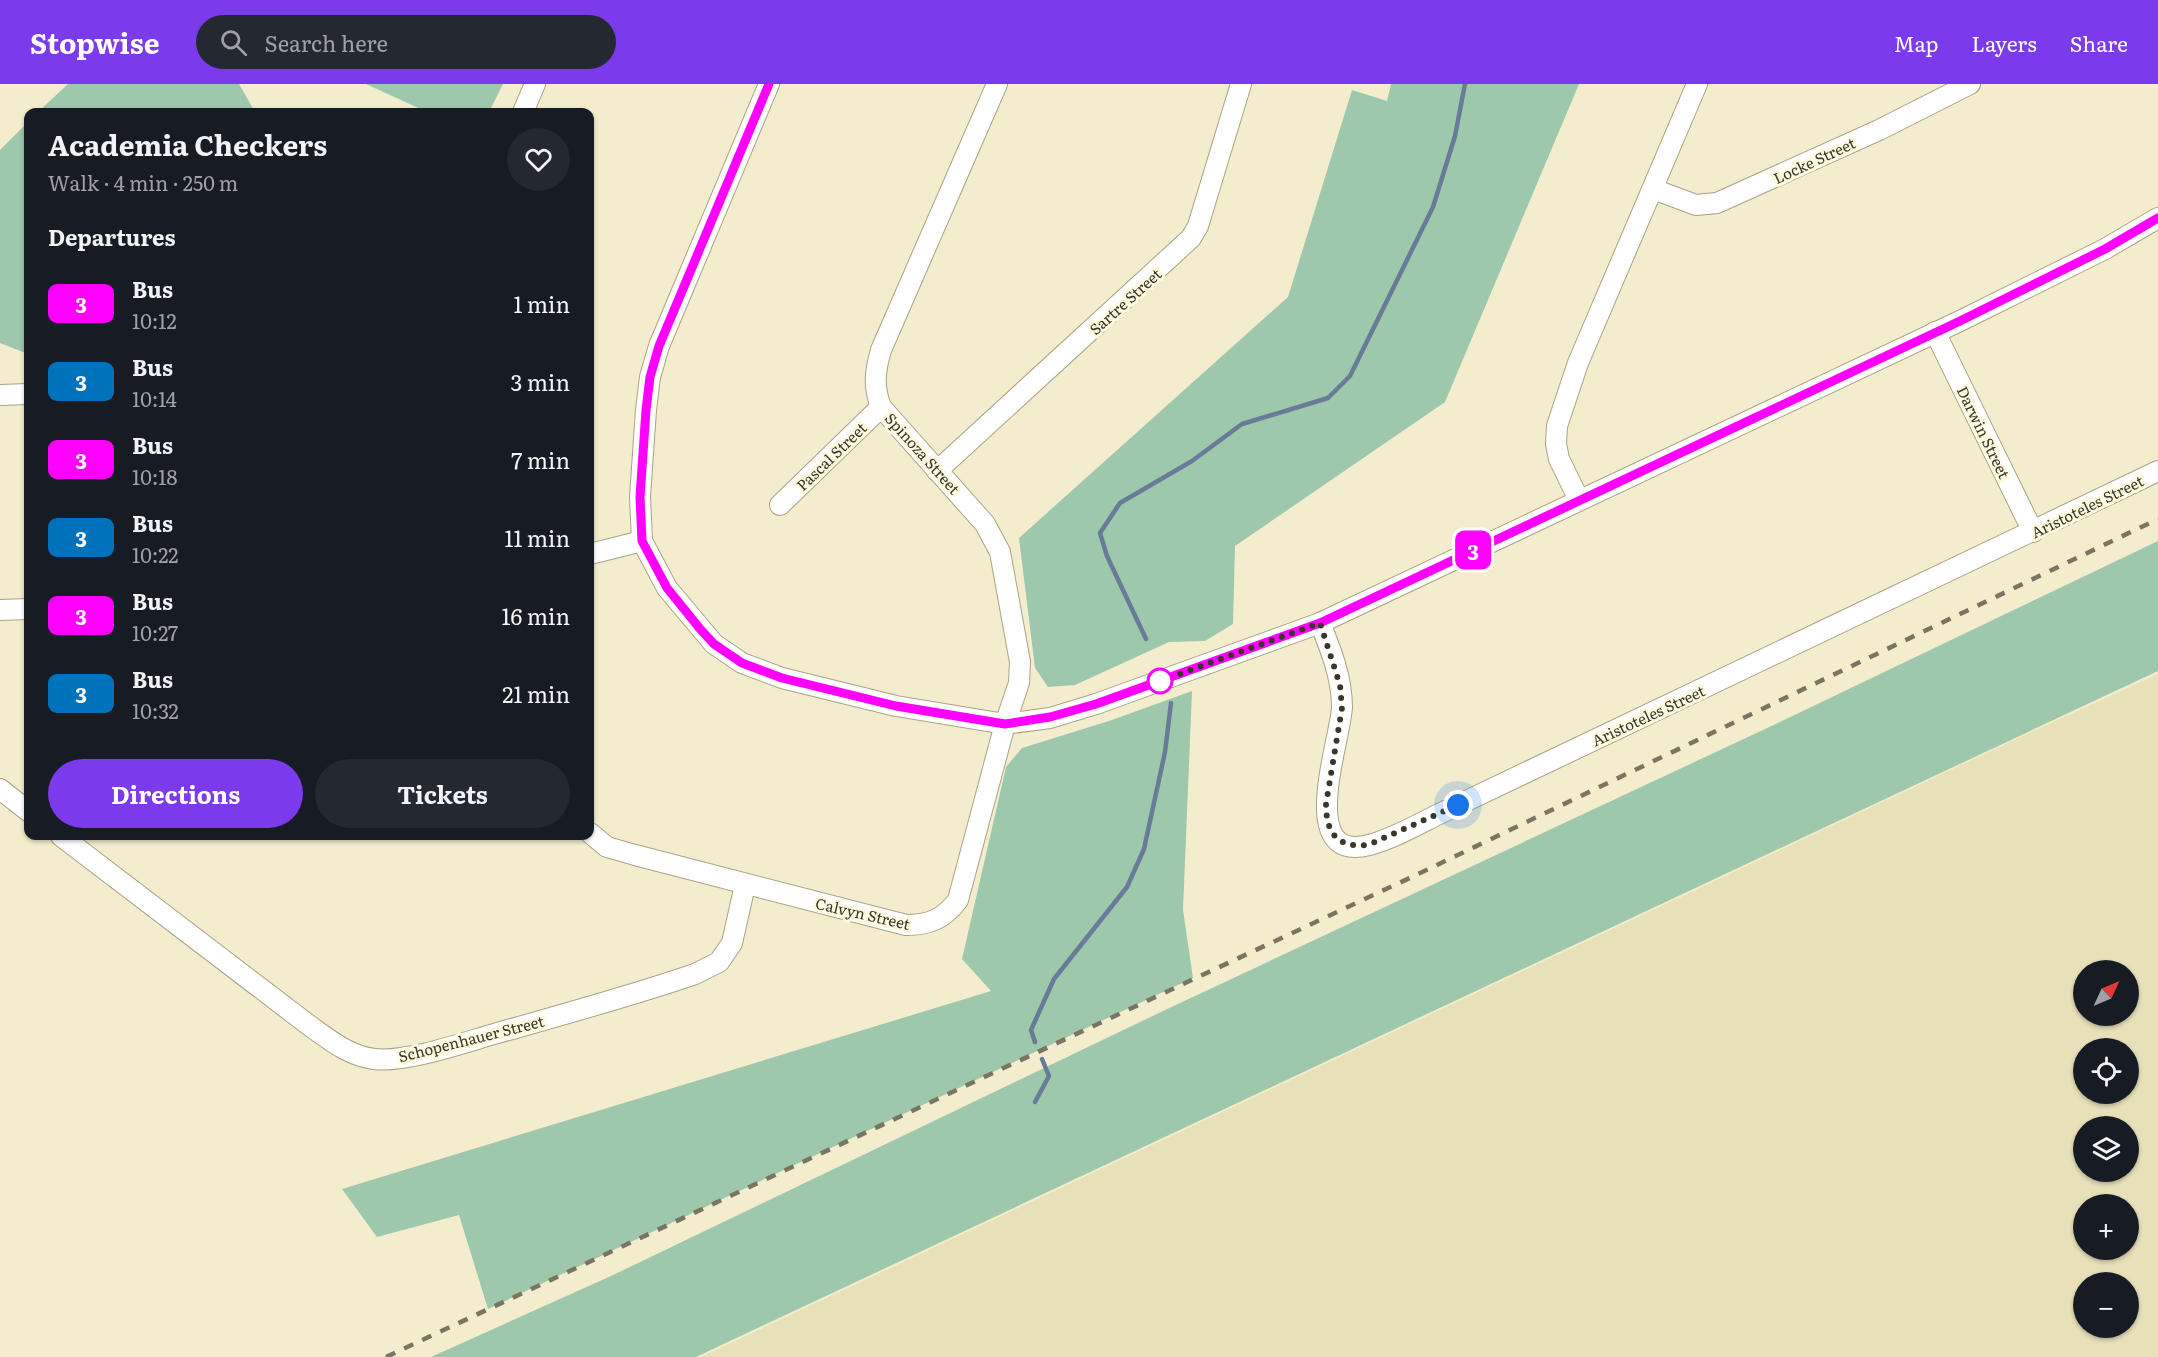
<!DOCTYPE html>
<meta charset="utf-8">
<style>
:root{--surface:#171b24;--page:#242831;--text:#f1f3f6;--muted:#9ea1a6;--accent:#7c3aed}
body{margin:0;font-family:Literata,serif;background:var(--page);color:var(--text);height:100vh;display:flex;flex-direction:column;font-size:22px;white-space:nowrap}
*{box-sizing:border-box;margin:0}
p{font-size:20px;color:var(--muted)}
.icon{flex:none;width:33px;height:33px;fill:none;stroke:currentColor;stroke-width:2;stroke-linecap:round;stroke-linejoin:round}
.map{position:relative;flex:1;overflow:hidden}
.drawer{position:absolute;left:24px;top:24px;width:570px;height:732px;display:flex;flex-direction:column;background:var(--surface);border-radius:12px;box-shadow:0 2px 4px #0004}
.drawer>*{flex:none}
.badge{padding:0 12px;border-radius:9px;font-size:21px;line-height:39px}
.needle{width:39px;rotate:46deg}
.buttons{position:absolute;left:2073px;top:876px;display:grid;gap:12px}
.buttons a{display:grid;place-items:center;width:66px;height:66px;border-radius:50%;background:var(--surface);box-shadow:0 2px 4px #0004;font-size:30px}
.you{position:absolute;width:30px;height:30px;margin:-15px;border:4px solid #fff;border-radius:50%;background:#1a73e8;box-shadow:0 0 0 9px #1a73e833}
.map>.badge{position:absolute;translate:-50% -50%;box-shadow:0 0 0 3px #fff}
h2{padding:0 24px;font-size:22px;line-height:54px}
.round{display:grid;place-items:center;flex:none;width:63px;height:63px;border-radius:32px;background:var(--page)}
.head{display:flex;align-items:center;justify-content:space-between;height:102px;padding:0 24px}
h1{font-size:28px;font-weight:700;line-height:45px}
.primary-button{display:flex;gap:12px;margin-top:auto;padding:12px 24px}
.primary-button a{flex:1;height:69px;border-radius:36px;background:var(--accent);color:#fff;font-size:24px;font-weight:700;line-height:69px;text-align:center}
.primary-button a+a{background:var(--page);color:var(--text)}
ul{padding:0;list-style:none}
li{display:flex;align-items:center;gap:18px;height:78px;padding:0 24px}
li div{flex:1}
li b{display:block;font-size:22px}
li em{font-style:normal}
li .badge{min-width:66px;font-weight:700;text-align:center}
header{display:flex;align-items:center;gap:36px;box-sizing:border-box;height:84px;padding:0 30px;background:var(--accent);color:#fff}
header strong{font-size:28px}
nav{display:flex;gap:33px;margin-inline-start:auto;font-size:21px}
.search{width:420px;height:54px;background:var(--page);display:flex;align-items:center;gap:15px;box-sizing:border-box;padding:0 21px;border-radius:33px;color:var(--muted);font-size:22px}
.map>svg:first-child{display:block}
</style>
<header>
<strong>Stopwise</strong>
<div class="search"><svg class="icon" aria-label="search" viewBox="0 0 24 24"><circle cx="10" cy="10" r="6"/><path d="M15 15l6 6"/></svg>Search here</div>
<nav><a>Map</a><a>Layers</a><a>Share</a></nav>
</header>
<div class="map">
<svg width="2158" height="1273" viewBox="0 0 2158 1273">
<rect width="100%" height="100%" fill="#f3edcd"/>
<path fill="#e7e0b9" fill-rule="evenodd" d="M2158 590V1273H701L2023 652ZM2084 886H2128V932H2084ZM2084 964H2128V1010H2084ZM2084 1042H2128V1088H2084ZM2084 1120H2128V1166H2084ZM2084 1198H2128V1244H2084Z"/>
<g fill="#9dc8ab">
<path d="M68 0H239L255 28H38Z"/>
<path d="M366 0H503L489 28H427Z"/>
<path d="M1391 0H1579L1445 318 1235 462 1233 540 1205 557 1169 558 1075 601 1048 603 1035 584 1019 454 1288 213 1352 6 1387 17Z"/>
<path d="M28 38V270L0 259V66Z"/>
<path d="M2158 457V587L696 1273H431L611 1192 1163 927 1782 637Z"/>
<path d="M1192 607 1183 826 1193 894 488 1225 459 1131 377 1153 342 1105 991 907 962 875 1006 683 1022 664 1112 636Z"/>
</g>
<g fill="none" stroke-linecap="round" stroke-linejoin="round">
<g stroke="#697b99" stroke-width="4.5">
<path d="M1146 555 1107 472 1100 449 1120 419 1192 377 1242 340 1328 314 1350 292 1433 123 1455 52 1465 0"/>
<path d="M1035 958 1031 946 1054 895 1127 803 1144 765 1165 668 1171 619"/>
<path d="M1035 1018 1049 992 1042 975"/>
</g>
<g stroke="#a9a385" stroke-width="22">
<g id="minor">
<path d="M769 0 659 262 650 293 646 326 640 413 642 457 667 504 714 560 742 579 782 594 896 622 1005 640 1050 634 1096 620 1320 539 1960 237 2105 165 2158 134"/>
<path d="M523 28 535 0"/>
<path d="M1653 105 1696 121 1717 119 1879 46 1970 0"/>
<path d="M1935 248 2033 448"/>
<path d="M0 311 28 310"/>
<path d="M937 387 1191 154 1198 142 1241 0"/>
<path d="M1579 416 1559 375 1556 360 1557 342 1578 279 1697 0"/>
<path d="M780 421 881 323"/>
<path d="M590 470 642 457"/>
<path d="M0 526 28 525"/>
<path d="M1320 539C1331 566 1342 594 1342 623 1341 655 1295 780 1369 761 1392 755 1415 742 1437 731L2158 387"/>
<path d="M0 705 28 727"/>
<path d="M590 749 607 763 635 771 906 841C929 841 944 835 958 816L1005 640 1019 599 1020 578 1000 468 985 440 881 323C873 302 875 287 881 266L997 0"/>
<path d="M61 752 310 942C330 956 349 972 374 975 405 979 463 959 494 950 561 931 628 913 695 890L719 878 732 859 745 801"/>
</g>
</g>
<use href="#minor" stroke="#fff" stroke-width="20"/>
<path stroke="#797562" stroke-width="4.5" stroke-dasharray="10 10" stroke-linecap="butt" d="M386 1273 1414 792 2158 435"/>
</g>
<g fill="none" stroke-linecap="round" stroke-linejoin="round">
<g stroke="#fff" stroke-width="14">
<path id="line" d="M769 0 659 262 650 293 646 326 640 413 642 457 667 504 701 546 714 560 742 579 782 594 896 622 1005 640 1050 633 1096 620 1320 539 1960 237 2105 165 2158 134"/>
</g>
<use href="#line" stroke="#ff00fe" stroke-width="9"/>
<path stroke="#39362a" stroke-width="6" stroke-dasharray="0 10.8" d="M1160 597 1320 539 1340 601 1342 624 1326 720C1326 750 1338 764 1368 761L1458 721"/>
</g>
<circle fill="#fff" stroke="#ff00fe" stroke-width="3" cx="1160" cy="597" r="12"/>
<g text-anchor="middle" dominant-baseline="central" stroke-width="6" stroke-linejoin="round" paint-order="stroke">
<g font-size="15" fill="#39362a" stroke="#fefae0">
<text transform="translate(1814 76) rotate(-25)">Locke Street</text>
<text transform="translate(1125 217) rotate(-42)">Sartre Street</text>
<text transform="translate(1984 348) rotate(64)">Darwin Street</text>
<text transform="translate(923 369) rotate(48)">Spinoza Street</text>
<text transform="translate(831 372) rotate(-44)">Pascal Street</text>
<text transform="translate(2087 422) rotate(-26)">Aristoteles Street</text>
<text transform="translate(1648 631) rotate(-25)">Aristoteles Street</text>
<text transform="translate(863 829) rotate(13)">Calvyn Street</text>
<text transform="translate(471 954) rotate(-14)">Schopenhauer Street</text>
</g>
</g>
</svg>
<div class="buttons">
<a><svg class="needle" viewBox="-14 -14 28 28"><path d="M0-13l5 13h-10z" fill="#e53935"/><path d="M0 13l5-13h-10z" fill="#9ea1a6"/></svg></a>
<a><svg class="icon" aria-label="locate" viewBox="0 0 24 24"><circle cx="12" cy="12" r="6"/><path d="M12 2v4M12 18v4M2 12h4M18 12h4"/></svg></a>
<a><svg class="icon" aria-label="layers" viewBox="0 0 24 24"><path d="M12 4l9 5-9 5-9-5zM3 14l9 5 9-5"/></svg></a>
<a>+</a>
<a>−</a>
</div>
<div class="you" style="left:1458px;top:721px"></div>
<b class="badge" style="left:1473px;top:466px;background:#ff00fe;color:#fff">3</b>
<section class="drawer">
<div class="head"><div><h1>Academia Checkers</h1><p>Walk · 4 min · 250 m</p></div><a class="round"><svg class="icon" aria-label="heart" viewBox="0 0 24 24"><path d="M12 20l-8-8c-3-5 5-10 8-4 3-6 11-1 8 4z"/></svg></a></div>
<h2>Departures</h2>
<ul>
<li><span class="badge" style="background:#ff00fe;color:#fff">3</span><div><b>Bus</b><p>10:12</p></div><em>1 min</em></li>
<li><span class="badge" style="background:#0072bc;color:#fff">3</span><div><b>Bus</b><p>10:14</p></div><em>3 min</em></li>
<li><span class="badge" style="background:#ff00fe;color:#fff">3</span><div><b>Bus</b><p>10:18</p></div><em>7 min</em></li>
<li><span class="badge" style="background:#0072bc;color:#fff">3</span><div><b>Bus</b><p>10:22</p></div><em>11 min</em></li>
<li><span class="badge" style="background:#ff00fe;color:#fff">3</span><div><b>Bus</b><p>10:27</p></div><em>16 min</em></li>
<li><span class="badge" style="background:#0072bc;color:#fff">3</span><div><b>Bus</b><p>10:32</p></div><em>21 min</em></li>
</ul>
<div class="primary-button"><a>Directions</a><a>Tickets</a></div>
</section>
</div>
